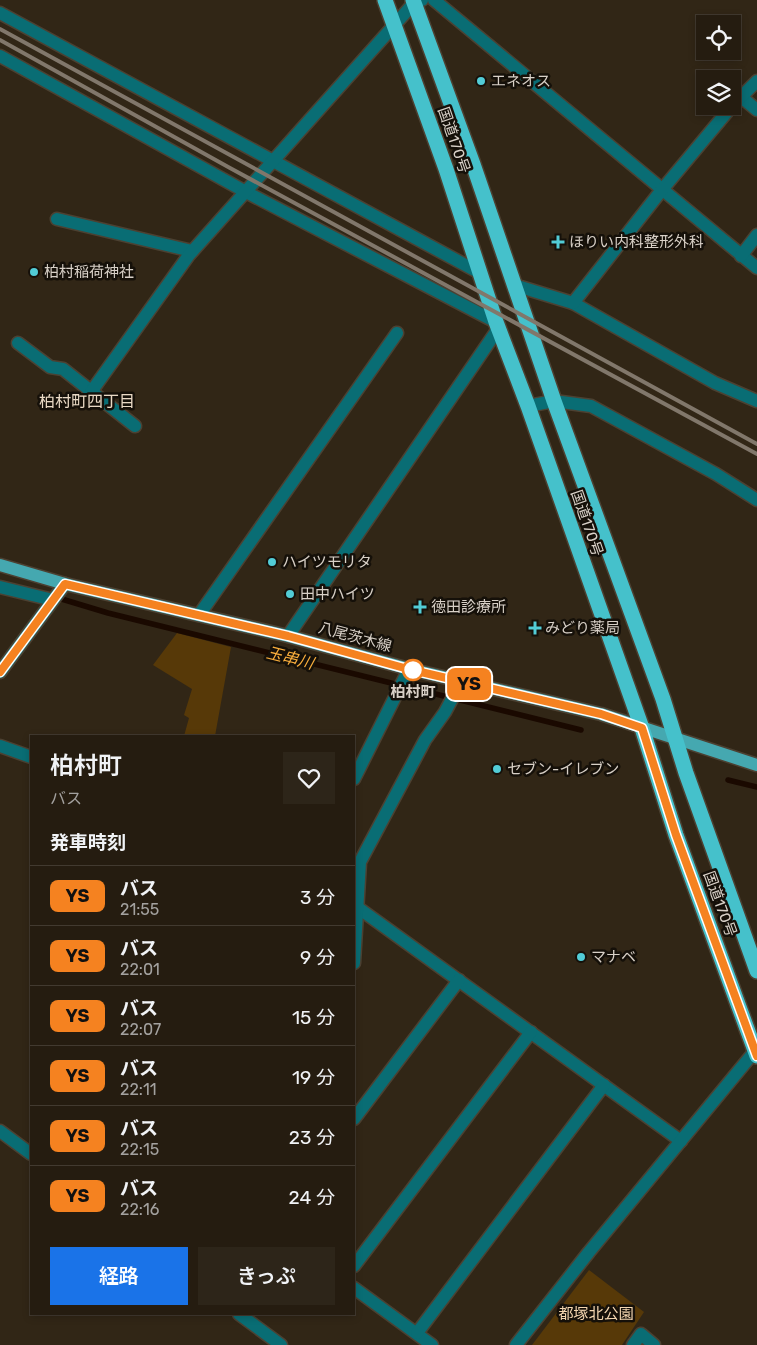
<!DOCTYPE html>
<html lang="ja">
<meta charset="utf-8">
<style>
:root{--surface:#251c10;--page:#2d2519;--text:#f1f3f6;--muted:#a3a19f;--line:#423a30;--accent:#1a73e8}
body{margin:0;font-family:Rubik,"Noto Sans JP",sans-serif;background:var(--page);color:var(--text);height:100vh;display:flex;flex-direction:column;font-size:19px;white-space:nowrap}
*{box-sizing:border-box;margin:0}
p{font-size:16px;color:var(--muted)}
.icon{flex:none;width:28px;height:28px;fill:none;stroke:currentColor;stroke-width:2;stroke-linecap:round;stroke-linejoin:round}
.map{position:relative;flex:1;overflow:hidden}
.side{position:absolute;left:30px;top:735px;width:325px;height:580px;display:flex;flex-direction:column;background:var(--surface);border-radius:0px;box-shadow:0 2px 8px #0003,0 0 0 1px var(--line)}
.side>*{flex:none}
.badge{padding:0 10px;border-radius:8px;font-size:18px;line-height:32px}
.buttons{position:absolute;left:696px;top:15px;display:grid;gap:10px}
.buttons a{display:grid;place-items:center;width:45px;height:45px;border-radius:0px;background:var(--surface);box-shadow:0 2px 8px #0003,0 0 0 1px var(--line);font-size:25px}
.map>.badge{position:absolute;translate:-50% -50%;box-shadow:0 0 0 2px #fff}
h2{padding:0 20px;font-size:19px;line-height:45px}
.round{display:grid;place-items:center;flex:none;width:52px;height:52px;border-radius:0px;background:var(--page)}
.headline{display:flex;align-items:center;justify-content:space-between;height:85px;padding:0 20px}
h1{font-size:24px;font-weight:600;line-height:38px}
.cta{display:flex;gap:10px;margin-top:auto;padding:10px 20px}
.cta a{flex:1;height:58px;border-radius:0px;background:var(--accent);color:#fff;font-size:20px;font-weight:600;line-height:58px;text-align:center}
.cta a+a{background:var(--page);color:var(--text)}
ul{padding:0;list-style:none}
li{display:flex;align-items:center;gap:15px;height:60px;padding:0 20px;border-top:1px solid var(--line)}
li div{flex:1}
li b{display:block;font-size:19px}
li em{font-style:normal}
li .badge{min-width:55px;font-weight:700;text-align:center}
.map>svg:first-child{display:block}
</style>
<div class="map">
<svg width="757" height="1345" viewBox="0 0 757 1345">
<rect width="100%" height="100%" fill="#312616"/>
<g fill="#573908">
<path d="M177 633 231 647 215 736H184L189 718 184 715 192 689 153 665Z"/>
<path d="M589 1270 644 1312 622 1345H532Z"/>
</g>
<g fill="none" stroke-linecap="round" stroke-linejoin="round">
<g stroke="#1a0900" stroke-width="5.5">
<path d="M55 597 108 613 581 730"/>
<path d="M728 780 757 787"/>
</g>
<g stroke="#4c4132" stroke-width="15">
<g id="street">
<path d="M434 0 757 268"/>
<path d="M0 13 480 273"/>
<path d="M0 56 246 192 496 322"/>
<path d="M740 96 757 110"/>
<path d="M732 106 757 81"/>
<path d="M57 219 192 251"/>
<path d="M741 256 757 235"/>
<path d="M514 285 573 303 715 383 757 401"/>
<path d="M573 303 661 191 732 106"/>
<path d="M18 343 50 367 63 369 135 426"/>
<path d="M91 392 189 255 414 3 422 0"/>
<path d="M528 406 554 401 591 406 716 474 757 500"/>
<path d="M0 587 53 600"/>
<path d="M199 615 397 333"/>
<path d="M288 636 498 329"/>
<path d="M0 746 31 757"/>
<path d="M354 779 409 669"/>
<path d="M357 907 681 1141"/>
<path d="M354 963 360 862 425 740 445 712 461 682"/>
<path d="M354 1119 459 980"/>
<path d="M0 1131 31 1154"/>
<path d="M354 1266 531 1032"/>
<path d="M354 1288 432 1345"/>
<path d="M239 1314 281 1345"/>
<path d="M417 1333 604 1085"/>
<path d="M516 1345 589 1252 755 1051"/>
<path d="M633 1345 641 1334 654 1345"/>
</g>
</g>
<g stroke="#4c4132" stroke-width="15">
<path id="secondary" d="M0 672 65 584"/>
</g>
<g stroke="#4c4132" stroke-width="15">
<path id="primary" d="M0 565 65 584 288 636 409 669 601 714 757 765"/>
</g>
<g stroke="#4c4132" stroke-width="18">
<g id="highway">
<path d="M385 0 446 169 496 322 528 406 642 728 676 835 757 1056"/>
<path d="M413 0 473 164 554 401 663 699 686 773 757 971"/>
</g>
</g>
<use href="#street" stroke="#096d74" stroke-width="12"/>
<use href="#secondary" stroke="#149099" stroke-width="12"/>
<use href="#primary" stroke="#45a8b0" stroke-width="12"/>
<use href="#highway" stroke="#45c1cb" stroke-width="15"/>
<g stroke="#81776b" stroke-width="4">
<path d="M0 29 757 444"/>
<path d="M0 40 230 168 757 454"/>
</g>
</g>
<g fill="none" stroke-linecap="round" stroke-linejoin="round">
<g stroke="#fff" stroke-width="11">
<path id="line" d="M0 672 65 584 288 636 408 669 601 714 642 728 676 835 757 1056"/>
</g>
<use href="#line" stroke="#f58220" stroke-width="8"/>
</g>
<g fill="#52ccd6" stroke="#151009" stroke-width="2">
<circle cx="481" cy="81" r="5"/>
<path d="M555.5 234.5h5v5h5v5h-5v5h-5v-5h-5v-5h5z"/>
<circle cx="34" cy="272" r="5"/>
<circle cx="272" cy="562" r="5"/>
<circle cx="290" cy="594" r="5"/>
<path d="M417.5 599.5h5v5h5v5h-5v5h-5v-5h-5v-5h5z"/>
<path d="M532.5 620.5h5v5h5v5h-5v5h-5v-5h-5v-5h5z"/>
<circle cx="497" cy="769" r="5"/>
<circle cx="581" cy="957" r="5"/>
</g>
<circle fill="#fff" stroke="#f58220" stroke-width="2.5" cx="413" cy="670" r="10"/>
<g text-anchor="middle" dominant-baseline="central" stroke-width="5" stroke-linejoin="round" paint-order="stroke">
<g font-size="15" fill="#d8d0c7" stroke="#151009" text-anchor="start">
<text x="491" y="81">エネオス</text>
<text x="569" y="242">ほりい内科整形外科</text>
<text x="44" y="272">柏村稲荷神社</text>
<text x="282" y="562">ハイツモリタ</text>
<text x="300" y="594">田中ハイツ</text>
<text x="431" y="607">徳田診療所</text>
<text x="545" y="628">みどり薬局</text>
<text x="507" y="769">セブン-イレブン</text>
<text x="591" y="957">マナベ</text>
</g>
<g font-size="15" fill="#d8d0c7" stroke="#151009">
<text transform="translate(454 140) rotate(71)">国道170号</text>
<text transform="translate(587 523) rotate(71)">国道170号</text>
<text transform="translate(355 637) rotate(15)">八尾茨木線</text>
<text transform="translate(720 904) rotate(70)">国道170号</text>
</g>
<g font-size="15" font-weight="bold" fill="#d8d0c7" stroke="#151009">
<text x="413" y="692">柏村町</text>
</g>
<g font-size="15" fill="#f4d6b0" stroke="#151009">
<text x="596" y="1314">都塚北公園</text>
</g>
<g font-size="16" fill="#e8d8c4" stroke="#151009">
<text x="87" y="401">柏村町四丁目</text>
</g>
<g font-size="16" font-style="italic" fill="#f8ad3c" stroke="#151009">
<text transform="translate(290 658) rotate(14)">玉串川</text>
</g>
</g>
</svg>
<div class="buttons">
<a><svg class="icon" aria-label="locate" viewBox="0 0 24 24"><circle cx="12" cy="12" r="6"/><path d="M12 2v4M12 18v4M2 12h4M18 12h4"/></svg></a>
<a><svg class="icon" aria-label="layers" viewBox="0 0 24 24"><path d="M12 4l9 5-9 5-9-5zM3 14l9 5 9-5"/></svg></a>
</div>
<b class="badge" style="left:469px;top:684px;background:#f58220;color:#111">YS</b>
<section class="side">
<div class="headline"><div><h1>柏村町</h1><p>バス</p></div><a class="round"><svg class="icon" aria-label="heart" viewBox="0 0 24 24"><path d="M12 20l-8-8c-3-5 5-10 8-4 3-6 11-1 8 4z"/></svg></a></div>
<h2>発車時刻</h2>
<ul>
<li><span class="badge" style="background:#f58220;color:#111">YS</span><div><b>バス</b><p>21:55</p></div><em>3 分</em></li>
<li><span class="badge" style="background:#f58220;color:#111">YS</span><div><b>バス</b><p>22:01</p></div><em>9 分</em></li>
<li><span class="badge" style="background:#f58220;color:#111">YS</span><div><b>バス</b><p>22:07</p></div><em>15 分</em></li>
<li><span class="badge" style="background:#f58220;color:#111">YS</span><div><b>バス</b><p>22:11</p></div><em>19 分</em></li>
<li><span class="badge" style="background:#f58220;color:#111">YS</span><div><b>バス</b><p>22:15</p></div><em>23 分</em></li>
<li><span class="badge" style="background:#f58220;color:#111">YS</span><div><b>バス</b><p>22:16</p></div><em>24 分</em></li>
</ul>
<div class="cta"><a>経路</a><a>きっぷ</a></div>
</section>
</div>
